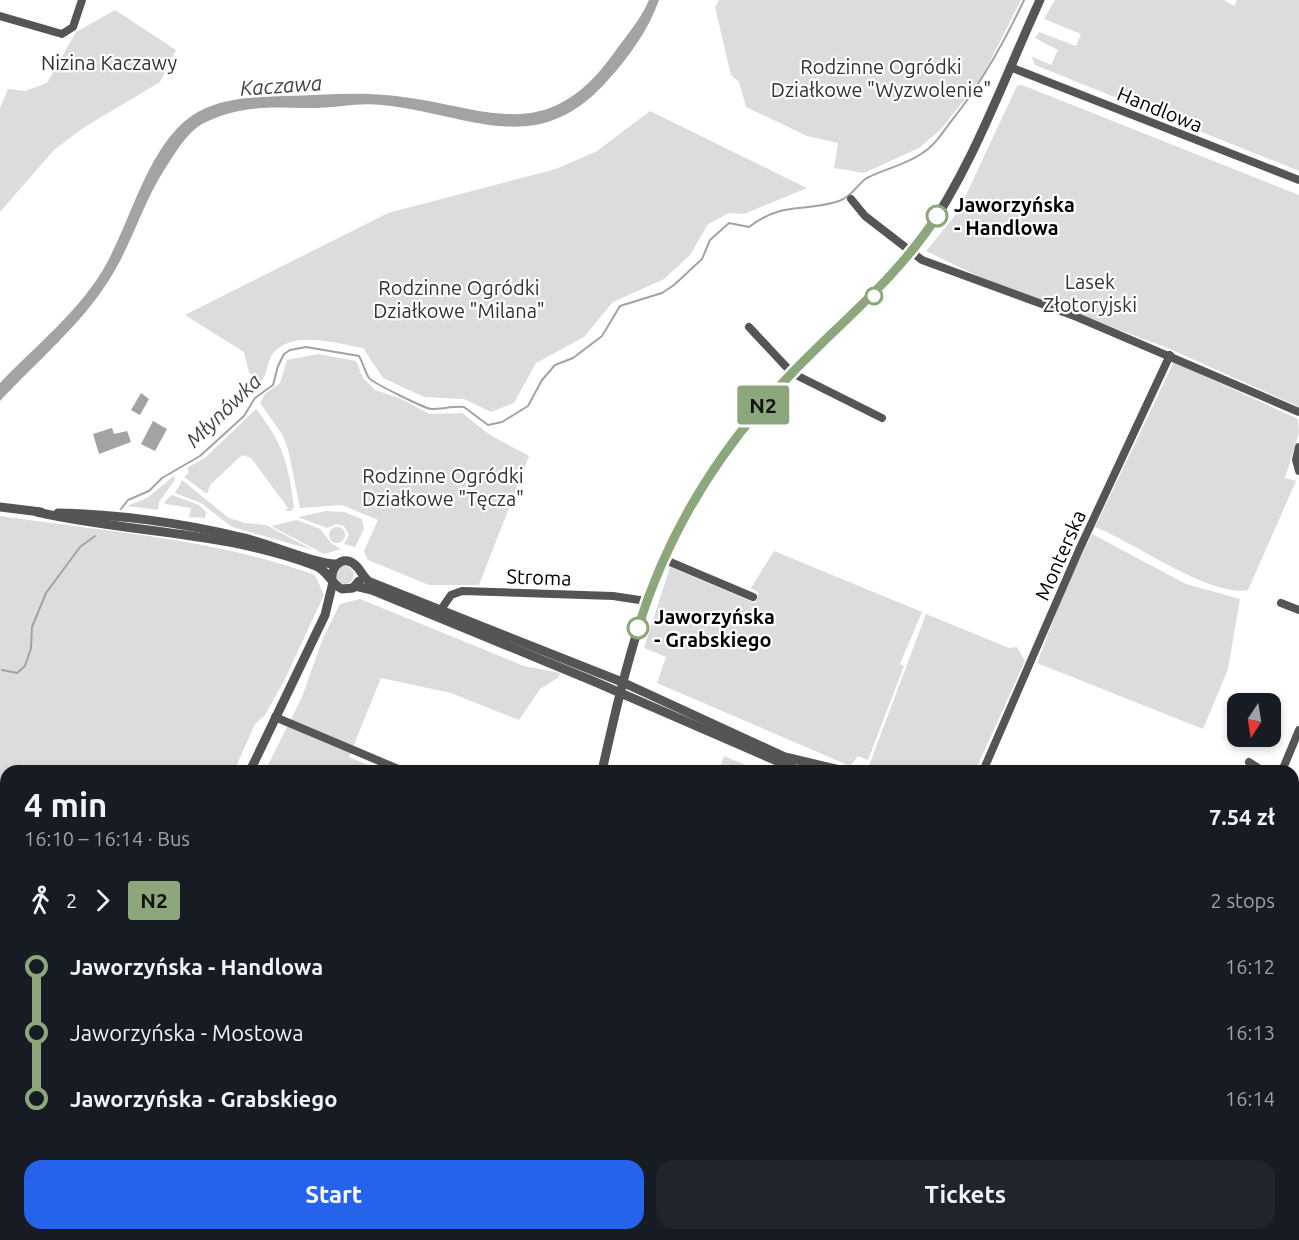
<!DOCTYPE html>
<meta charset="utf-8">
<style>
:root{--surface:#171b24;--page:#20242c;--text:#f1f3f6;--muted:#9ea1a6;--accent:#2563eb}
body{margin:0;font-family:Ubuntu,sans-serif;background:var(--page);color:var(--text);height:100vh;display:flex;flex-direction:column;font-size:22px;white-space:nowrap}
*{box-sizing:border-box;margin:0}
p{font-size:20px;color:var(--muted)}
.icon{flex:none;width:33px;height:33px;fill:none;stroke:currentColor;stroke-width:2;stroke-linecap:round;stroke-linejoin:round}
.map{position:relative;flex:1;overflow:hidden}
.sheet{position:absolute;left:0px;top:765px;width:1299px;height:476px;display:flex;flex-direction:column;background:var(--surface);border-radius:18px 18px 0 0;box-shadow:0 3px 9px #0003}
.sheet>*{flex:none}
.badge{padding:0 12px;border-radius:4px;font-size:21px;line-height:39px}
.needle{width:39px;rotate:192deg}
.buttons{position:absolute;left:1227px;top:693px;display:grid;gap:12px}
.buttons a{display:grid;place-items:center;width:54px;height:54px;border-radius:12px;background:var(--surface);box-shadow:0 3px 9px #0003;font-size:30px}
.map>.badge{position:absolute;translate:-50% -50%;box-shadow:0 0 0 3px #fff}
.legs{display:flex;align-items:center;gap:9px;height:66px;padding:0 24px;font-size:20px}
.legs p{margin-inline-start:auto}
.head{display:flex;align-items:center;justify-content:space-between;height:102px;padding:0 24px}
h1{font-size:33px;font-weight:700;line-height:45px}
.action{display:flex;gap:12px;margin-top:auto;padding:12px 24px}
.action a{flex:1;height:69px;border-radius:18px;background:var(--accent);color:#fff;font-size:24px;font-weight:700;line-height:69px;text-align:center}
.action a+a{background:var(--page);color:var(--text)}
ul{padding:0 24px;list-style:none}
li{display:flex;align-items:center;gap:21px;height:66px;font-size:22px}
li i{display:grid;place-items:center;width:9px;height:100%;margin:0 8px;background:currentColor}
li i::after{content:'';width:15px;height:15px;margin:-8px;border:4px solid;border-radius:50%;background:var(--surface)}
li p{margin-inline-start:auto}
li:first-child i{background:linear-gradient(#0000 50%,currentColor 0)}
li:last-child i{background:linear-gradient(currentColor 50%,#0000 0)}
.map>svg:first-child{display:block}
</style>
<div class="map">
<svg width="1299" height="1240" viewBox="0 0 1299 1240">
<rect width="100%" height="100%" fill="#fff"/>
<g fill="#dcdcdc">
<path d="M719 0H1021L981 79 941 129 919 148 864 173 834 168 838 143 807 136 746 107 739 82 731 75 715 7Z"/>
<path d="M1055 0H1224L1234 6 1237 0H1299V171L1035 65 1031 56 1051 65 1058 50 1035 38 1039 32 1076 46 1081 34 1044 19Z"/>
<path d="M115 10 176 50 160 82 83 128 54 150 0 212V108L8 89 25 91 47 83 76 32Z"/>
<path d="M1022 85 1299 195V407L1170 349 984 279 926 251 958 212 1017 86Z"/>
<path d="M650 111 807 188 744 214 729 213 708 224 690 255 664 279 613 302 584 337 536 363 514 403 491 412 464 399 424 397 383 378 363 348C338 344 296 330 275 351 267 359 269 373 259 384L249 372 244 352 185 315 388 213 556 169 597 151Z"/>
<path d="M318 354 356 361 363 378 375 390 399 398 430 414 462 413 490 435 529 456 479 585H429L368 560 364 551 378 520 342 505 300 508 288 449 282 434 260 403 265 394 280 383 287 360Z"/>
<path d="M1174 362 1298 419 1299 433 1285 478 1296 481 1248 590C1209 597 1134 542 1095 527Z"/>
<path d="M256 409C283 443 289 465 294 508L291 511H285L288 508 251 458 242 455 210 485 207 494 184 477 189 472 187 468 206 457Z"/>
<path d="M174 476 175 480 159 502 158 510 127 506 147 498Z"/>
<path d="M182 480 229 518 245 523 266 525 313 550 232 527 201 503 175 493Z"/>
<path d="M172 495 199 505 206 512 205 518 189 517 191 508 165 504V501Z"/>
<path d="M326 511 344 512 362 519 364 529 355 547 344 544 349 535 344 526 336 524 327 528 298 517Z"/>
<path d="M0 516C107 532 212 538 315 575L324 595 284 681 265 715 255 724 234 771H6V1234L27 1235 25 1240H0Z"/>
<path d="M297 520 320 529 332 544 341 549 324 554 271 526Z"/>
<circle cx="337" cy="535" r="8"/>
<path d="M1092 534 1186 584 1240 599 1228 669 1203 729 1037 663 1070 577Z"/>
<path d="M774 551 922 612 900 664 904 666 868 760 858 756 850 766 657 683 666 657 644 648 670 567 755 603 759 593 751 588Z"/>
<circle cx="345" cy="575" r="9"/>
<path d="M360 599 524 666 560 673 559 677 540 689 519 720 451 693 381 678 349 757 383 771H265L302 697 323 638 340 604Z"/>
<path d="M926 614 1009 648 1017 647 1025 661 975 771H867Z"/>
<path d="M724 756 760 771H719Z"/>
<path d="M143 1234H293L299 1240H141Z"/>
<path d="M657 1234 714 1235 723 1240H654Z"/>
<path d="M773 1234 828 1235 841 1240H771Z"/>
<path d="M899 1234H1026V1235L1023 1240H896Z"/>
<path d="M1045 1235H1165L1159 1240H1056Z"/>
</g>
<g fill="#a3a3a3">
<path d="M649 0H659C649 29 629 57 608 80 537 161 471 114 382 105 357 102 331 109 305 108 268 107 238 106 204 123 187 132 176 152 166 167 143 202 132 244 109 280 81 325 36 362 0 401V383C33 348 75 315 101 273 131 226 147 141 198 112 225 97 256 97 286 96 318 95 353 92 385 95 483 103 543 152 614 53 626 36 641 19 649 0Z"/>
<path d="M141 393 149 399 140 415 131 410Z"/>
<path d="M153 421 167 429 155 451 141 444Z"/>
<path d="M112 428 114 434 127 431 131 442 99 454 93 434Z"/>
</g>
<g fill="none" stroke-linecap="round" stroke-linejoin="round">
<g stroke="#a3a3a3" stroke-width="2">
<path d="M121 509 128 500 149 491 162 478 200 456 244 416 255 398 273 385 278 366 284 354 290 350 306 347 359 356C363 363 365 372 369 378 373 383 424 408 431 409 442 409 453 406 464 407L488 425 502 422 528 406 542 380 555 365 573 358 602 336 620 306 662 293 674 285 702 259 710 240 729 223 749 227C785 200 803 213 839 201 852 197 857 184 867 178 884 169 905 165 921 154 933 147 941 135 949 124 980 86 1003 45 1024 0"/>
<path d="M2 670 17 673 25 666 31 648 32 627 46 593 80 547 95 536"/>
</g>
<g stroke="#555" stroke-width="8">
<path d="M0 16 62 34 73 27 82 0"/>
<path d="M1010 67 1299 180"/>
<path d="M851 199 865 216 922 260 1077 317 1299 412"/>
<path d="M749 327 792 373 882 418"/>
<path d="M1299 447 1296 460 1299 471"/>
<path d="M663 559 753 597"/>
<path d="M1281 603 1299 610"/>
<path d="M440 611 451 595 462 591 613 596 646 601"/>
<path d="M275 717 403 771"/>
<path d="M1249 762 1263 771"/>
<path d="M983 771 1079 550 1170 355"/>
<path d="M1282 771 1299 730"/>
<path d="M1293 792 1299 796"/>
<path d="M1293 954 1299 938"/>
<path d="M1293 1171 1299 1173"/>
<path d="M305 1234 311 1240"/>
<path d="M849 1234 862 1240"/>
<path d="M1263 1234 1276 1240"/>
<path d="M134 1240 135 1234"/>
<path d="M520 1240 522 1234"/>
<path d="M646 1240 648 1234"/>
<path d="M758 1240 761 1234"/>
<path d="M887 1240 889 1234"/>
<path d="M1030 1240 1032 1234"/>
<path d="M1169 1240 1172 1234"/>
</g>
<g stroke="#555" stroke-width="9">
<path d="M0 507 41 512"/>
<path d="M37 512C129 533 225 531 316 566 328 571 331 584 342 589L353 588 359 581"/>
<path d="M58 513C116 514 183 523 240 537 265 542 317 565 337 564"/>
<path d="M332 579C331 567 342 555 354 564 361 569 362 577 370 582L622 682 785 757 844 771"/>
<path d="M355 586 372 590 593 681 800 771"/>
<path d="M250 771 325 615 333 582"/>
<path d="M602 771C625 668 649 564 709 474 732 439 760 407 789 376 832 329 885 292 922 239 973 166 1003 81 1040 0"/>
<path d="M1293 960 1299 963"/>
<path d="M1293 988 1299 991"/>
<path d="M620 1234 631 1240"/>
<path d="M30 1240 33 1234"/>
<path d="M395 1240 397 1234"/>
</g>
</g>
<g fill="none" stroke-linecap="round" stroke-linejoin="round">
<g stroke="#fff" stroke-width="14">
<path id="line-1" d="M638 628C668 531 721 446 792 373 842 321 898 277 937 216"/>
</g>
<use href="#line-1" stroke="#8ca77b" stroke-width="9"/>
</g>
<g fill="#fff" stroke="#8ca77b" stroke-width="3">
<circle cx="937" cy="216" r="10"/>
<circle cx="874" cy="296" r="8"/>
<circle cx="638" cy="628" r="10"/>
</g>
<g text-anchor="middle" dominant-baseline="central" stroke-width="4.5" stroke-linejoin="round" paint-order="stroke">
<g font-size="20" fill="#333" stroke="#fff">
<text x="109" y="62">Nizina Kaczawy</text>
<text x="881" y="66">Rodzinne Ogródki<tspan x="881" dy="23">Działkowe "Wyzwolenie"</tspan></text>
<text x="1090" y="281">Lasek<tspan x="1090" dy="23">Złotoryjski</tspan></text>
<text x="459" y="287">Rodzinne Ogródki<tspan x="459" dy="23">Działkowe "Milana"</tspan></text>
<text x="443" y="475">Rodzinne Ogródki<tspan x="443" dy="23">Działkowe "Tęcza"</tspan></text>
</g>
<g font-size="20" fill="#000" stroke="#fff">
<text transform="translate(1160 109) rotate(22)">Handlowa</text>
<text transform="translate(1060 555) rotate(-66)">Monterska</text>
<text transform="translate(539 577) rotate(2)">Stroma</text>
</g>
<g font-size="20" font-weight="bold" fill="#000" stroke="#fff" text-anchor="start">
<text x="954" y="204">Jaworzyńska<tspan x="954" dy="23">- Handlowa</tspan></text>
<text x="654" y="616">Jaworzyńska<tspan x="654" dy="23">- Grabskiego</tspan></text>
</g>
<g font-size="21" font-style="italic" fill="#444" stroke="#fff">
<text transform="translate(281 85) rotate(-4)">Kaczawa</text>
<text transform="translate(223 410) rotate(-44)">Młynówka</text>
</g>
</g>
</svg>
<div class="buttons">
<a><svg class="needle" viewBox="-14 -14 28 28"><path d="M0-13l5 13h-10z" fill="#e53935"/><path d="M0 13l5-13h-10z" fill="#9ea1a6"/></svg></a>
</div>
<b class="badge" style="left:763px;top:405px;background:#8ca77b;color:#111">N2</b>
<section class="sheet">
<div class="head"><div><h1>4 min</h1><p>16:10 – 16:14 · Bus</p></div><b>7.54 zł</b></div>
<div class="legs"><svg class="icon" aria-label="walk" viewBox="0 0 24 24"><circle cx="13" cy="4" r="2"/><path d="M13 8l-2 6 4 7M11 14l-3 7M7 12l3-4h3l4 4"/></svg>2<svg class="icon" aria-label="forward" viewBox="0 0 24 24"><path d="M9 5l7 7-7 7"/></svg><b class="badge" style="background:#8ca77b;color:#111">N2</b><p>2 stops</p></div>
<ul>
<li><i style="color:#8ca77b"></i><b>Jaworzyńska - Handlowa</b><p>16:12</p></li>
<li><i style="color:#8ca77b"></i><span>Jaworzyńska - Mostowa</span><p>16:13</p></li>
<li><i style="color:#8ca77b"></i><b>Jaworzyńska - Grabskiego</b><p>16:14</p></li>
</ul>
<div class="action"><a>Start</a><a>Tickets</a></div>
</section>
</div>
